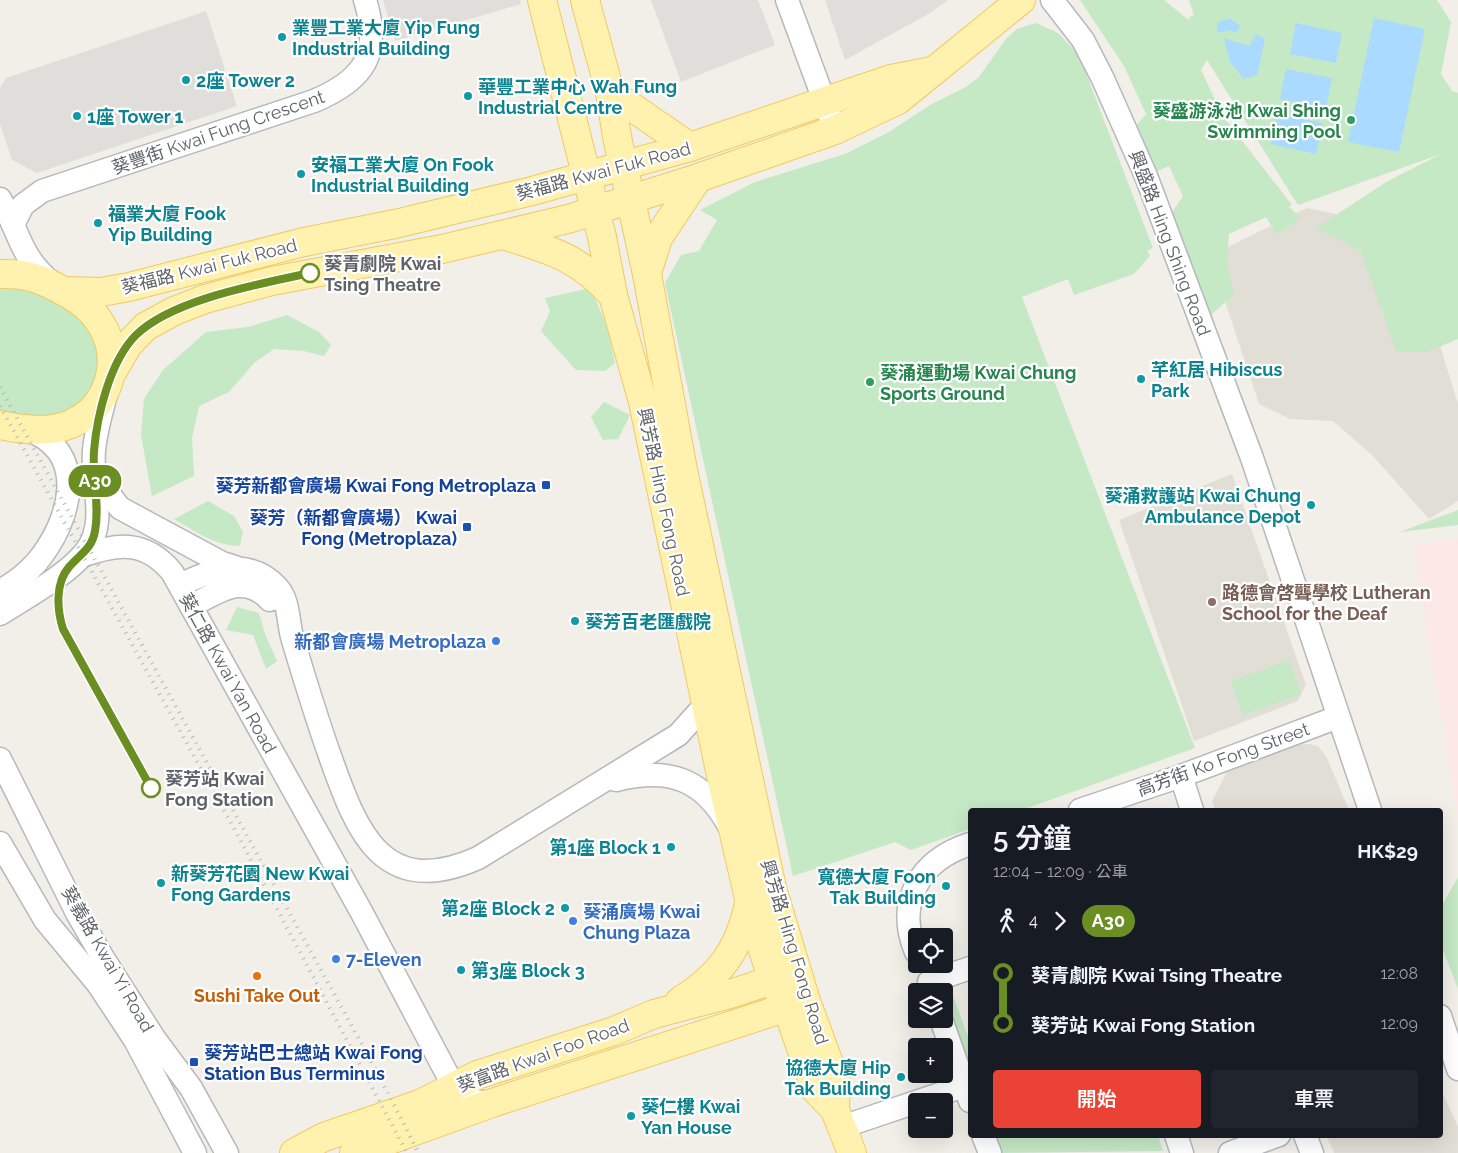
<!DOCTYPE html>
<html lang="zh-TW">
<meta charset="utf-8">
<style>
:root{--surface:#171b24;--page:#20242c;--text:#f1f3f6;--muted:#9ea1a6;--accent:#ea4335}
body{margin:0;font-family:Raleway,"Noto Sans TC",sans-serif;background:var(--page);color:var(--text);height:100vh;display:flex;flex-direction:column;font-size:19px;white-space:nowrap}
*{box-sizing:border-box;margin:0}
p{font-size:16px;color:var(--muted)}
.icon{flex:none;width:28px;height:28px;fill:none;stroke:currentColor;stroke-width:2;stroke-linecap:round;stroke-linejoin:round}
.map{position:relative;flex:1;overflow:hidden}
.drawer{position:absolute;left:968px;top:808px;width:475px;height:330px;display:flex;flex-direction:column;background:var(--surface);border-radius:5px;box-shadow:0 5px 20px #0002}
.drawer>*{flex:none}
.badge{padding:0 10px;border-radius:16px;font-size:18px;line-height:32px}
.tools{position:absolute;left:908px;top:928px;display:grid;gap:10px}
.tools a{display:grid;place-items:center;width:45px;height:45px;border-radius:5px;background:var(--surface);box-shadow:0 5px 20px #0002;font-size:25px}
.map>.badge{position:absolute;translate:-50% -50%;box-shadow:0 0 0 2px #fff}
.legs{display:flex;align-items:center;gap:8px;height:55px;padding:0 25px;font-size:16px}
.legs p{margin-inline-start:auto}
.headline{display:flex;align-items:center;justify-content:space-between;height:85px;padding:0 25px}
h1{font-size:28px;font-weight:600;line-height:38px}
.primary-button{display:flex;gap:10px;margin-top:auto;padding:10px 25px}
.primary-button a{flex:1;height:58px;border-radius:5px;background:var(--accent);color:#fff;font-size:20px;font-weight:600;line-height:58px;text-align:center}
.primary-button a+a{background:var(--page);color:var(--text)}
ul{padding:0 25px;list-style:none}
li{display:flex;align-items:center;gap:18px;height:50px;font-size:19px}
li i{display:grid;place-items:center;width:8px;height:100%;margin:0 6px;background:currentColor}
li i::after{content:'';width:12px;height:12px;margin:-6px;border:4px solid;border-radius:50%;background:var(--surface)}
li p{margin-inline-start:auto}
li:first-child i{background:linear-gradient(#0000 50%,currentColor 0)}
li:last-child i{background:linear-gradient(currentColor 50%,#0000 0)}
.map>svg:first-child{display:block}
</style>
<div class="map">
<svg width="1458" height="1153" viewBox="0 0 1458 1153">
<rect width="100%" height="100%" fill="#f1efe8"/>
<g fill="#e0deda">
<path d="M383 0H520L521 4 395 41Z"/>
<path d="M651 0H758L775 45 681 82Z"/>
<path d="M825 0H948L930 13 845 60Z"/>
<path d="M206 11 237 106 37 173 12 160 0 124V88L6 78Z"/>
</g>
<g fill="#e1ded6">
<path d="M1307 208 1365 220 1458 225 1439 342 1458 404V501L1429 519 1373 456 1333 421 1290 419 1259 404 1210 256Z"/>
<path d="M1232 474 1306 685 1298 701 1194 741 1119 520Z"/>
<path d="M1309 744 1318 746 1326 756 1349 810H1215L1212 801 1228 770 1296 745Z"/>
<path d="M1440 1087 1458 1127V1153H1334L1326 1135H1440Z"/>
</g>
<path fill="#fce8e6" d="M1458 538V821L1414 545Z"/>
<g fill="#c5e8c5">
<path d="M1080 0H1164L1190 21 1189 17 1194 15 1189 0H1437L1451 22 1441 74 1452 91 1458 93V339L1427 352H1396L1361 251 1316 228 1388 181 1441 154 1298 205 1207 60 1201 70 1223 116 1292 205 1289 207 1301 218 1277 235 1266 217 1229 234 1227 263 1234 294 1207 319 1169 217 1183 196 1169 166 1155 172 1132 131 1146 114 1124 66Z"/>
<path d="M1036 23 1058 33 1079 55 1153 248 1147 251 1150 256 1134 274 1074 295 1068 279 1022 297 1195 748 1022 810H970V829L911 850 895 842 793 876 665 283 681 255 699 251 717 220 700 210 755 182 845 154 889 132 930 105 966 87 979 77 1006 39 1017 29Z"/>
<path d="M0 287C7 287 16 287 23 288 37 290 49 298 61 305 75 314 88 324 95 340 108 369 89 408 57 415 38 418 18 415 0 411Z"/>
<path d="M591 288 607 327 615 363 605 371 576 370 541 331 550 311 545 298Z"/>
<path d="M287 315 319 332 331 345 324 356 304 351 274 349 254 363 229 392 199 406 192 438 194 476 152 496 141 435 144 399 163 370 206 332 248 327Z"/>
<path d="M604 402 630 415 618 439 603 440 591 417Z"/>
<path d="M208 501 234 516 243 532 240 546C215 546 195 531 174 519Z"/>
<path d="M1458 510V525L1400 532Z"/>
<path d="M237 607 259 613 265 634 277 661 266 669 253 635 226 630Z"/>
<path d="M1289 660 1301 694 1243 715 1231 681Z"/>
<path d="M1458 877V989L1440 942V909Z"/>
<path d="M953 996 970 1042V1069L948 1006Z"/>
<path d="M993 1135H1158L1163 1151 999 1153Z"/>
</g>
<g fill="#aadaff">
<path d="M1230 18 1240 26 1236 33 1231 30 1217 33 1218 22Z"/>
<path d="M1374 18 1425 29 1399 152 1348 142Z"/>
<path d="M1296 23 1342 33 1336 63 1290 54Z"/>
<path d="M1256 34 1265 39 1257 75 1244 79 1230 62 1224 38 1249 46Z"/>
<path d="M1286 69 1332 78 1326 108 1280 99Z"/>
<path d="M1277 114 1323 123 1316 154 1271 144Z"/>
</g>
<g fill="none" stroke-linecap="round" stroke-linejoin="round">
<g stroke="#b5b8bc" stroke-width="25">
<g id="minor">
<path d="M787 0 835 130"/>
<path d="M1052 0 1083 40 1103 79 1146 176 1252 458 1370 810"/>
<path d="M0 199C20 232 19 256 52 283"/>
<path d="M13 225 23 205 42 191 314 101C364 80 382 54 365 0"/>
<path d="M98 473 105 489 120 508 222 563 235 567"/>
<path d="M82 556C118 543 145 540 172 572L362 913 454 1087C465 1100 476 1102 492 1103"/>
<path d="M180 585C212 569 249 557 277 587 289 599 288 622 292 637 304 677 316 717 330 756 357 833 383 900 478 858L678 735 706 704"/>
<path d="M0 591C13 584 26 574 36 563 71 522 91 450 25 429"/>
<path d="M191 606C219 592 243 572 270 600"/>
<path d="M0 614C25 598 69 574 86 551 108 523 91 482 94 450 96 430 102 410 107 391"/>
<path d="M0 759 77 913 103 958 154 1038 191 1088 227 1153"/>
<path d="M1181 776 1192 810"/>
<path d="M616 780C668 767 703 778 729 826"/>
<path d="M1080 810 1181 776 1338 717"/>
<path d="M0 843 45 920 98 984 135 1040 195 1153"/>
<path d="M916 952C895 902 920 860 970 844"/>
<path d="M929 982 970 968"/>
<path d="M1440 1016 1458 1069"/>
<path d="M941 1019 970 1101"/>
<path d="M919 1101 964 1086"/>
<path d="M842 1127 916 1102"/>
<path d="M983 1135 990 1153"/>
<path d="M1176 1135 1182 1153"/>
<path d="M1305 1135 1312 1153"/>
<path d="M1230 1153 1279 1135"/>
</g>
</g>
<g stroke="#f2c960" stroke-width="30">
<g id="major">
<path d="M542 0 602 237 613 295 643 402 724 790 756 929 773 980 787 1008 816 1090 835 1110 852 1153"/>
<path d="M585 0 610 92 617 137 647 274 683 470 772 888 806 1001 836 1082 835 1110"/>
<path d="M610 92 690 147"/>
<path d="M503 235C553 251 576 256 613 295"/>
<path d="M647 273 658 238 698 178"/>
<path d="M0 274C25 273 43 279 65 292 80 300 92 309 101 324 123 359 110 407 71 424 50 433 22 430 0 425"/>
<path d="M63 291 101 292 129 287 304 242 395 224 532 191 690 147 891 79 932 71"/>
<path d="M111 374 128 345 145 327 174 311 205 299 272 281 442 249 568 219 698 178 835 130 898 100 1021 0"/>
<path d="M680 1001C720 976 739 950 749 904"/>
<path d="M294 1153 324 1137 420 1104 477 1075 614 1031 654 1014 730 994 791 974"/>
<path d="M354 1153 492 1103 803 1002"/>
</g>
</g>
<use href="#minor" stroke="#fff" stroke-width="22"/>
<use href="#major" stroke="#fff2af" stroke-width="28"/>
<g stroke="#b6b7b8" stroke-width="4" stroke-dasharray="1 6" stroke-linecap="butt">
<path d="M0 387 376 1070 418 1152"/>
<path d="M0 406 236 832 407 1153"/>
</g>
</g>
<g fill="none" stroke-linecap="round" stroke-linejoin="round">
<g stroke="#fff" stroke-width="11">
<path id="line-1" d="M151 788 63 629C57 610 55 583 69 567 80 554 92 549 95 531 100 504 92 478 94 451 97 415 110 361 136 335 173 299 260 284 310 273"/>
</g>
<use href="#line-1" stroke="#6b8e23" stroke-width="8"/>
</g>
<g fill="#0f9aa8" stroke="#fff" stroke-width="2">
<circle cx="282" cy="37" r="5"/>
<circle cx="186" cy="80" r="5"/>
<circle cx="468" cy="96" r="5"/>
<circle cx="77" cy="116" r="5"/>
<circle cx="301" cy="174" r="5"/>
<circle cx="98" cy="223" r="5"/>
<circle cx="1141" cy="379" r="5"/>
<circle cx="1311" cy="505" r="5"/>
<circle cx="575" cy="621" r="5"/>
<circle cx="671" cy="847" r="5"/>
<circle cx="161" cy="883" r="5"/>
<circle cx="946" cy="886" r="5"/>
<circle cx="565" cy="908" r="5"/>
<circle cx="461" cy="970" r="5"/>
<circle cx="901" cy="1077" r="5"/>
<circle cx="631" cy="1116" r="5"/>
</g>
<g fill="#2e9e5b" stroke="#fff" stroke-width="2">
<circle cx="1351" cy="120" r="5"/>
<circle cx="870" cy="382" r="5"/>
</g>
<g fill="#fff" stroke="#6b8e23" stroke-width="2.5">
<circle cx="310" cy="273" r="9"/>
<circle cx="151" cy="788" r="9"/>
</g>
<g fill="#1a4fb4" stroke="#fff" stroke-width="2">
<rect x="541" y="480" width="10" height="10" rx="2.5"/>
<rect x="462" y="522" width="10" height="10" rx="2.5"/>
<rect x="189" y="1057" width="10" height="10" rx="2.5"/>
</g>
<circle fill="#8d6e63" stroke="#fff" stroke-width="2" cx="1212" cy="602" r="5"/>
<g fill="#3f7fe0" stroke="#fff" stroke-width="2">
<circle cx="496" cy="641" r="5"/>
<circle cx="573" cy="921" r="5"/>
<circle cx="336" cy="959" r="5"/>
</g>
<circle fill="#e8710a" stroke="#fff" stroke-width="2" cx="257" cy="976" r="5"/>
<g text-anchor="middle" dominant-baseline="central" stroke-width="4.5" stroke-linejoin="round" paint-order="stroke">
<g font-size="18" font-weight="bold" fill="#0d838f" stroke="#fff" text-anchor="start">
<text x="292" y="27">業豐工業大廈 Yip Fung<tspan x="292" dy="21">Industrial Building</tspan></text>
<text x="196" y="80">2座 Tower 2</text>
<text x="478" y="86">華豐工業中心 Wah Fung<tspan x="478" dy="21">Industrial Centre</tspan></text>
<text x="87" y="116">1座 Tower 1</text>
<text x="311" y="164">安福工業大廈 On Fook<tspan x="311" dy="21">Industrial Building</tspan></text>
<text x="108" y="213">福業大廈 Fook<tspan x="108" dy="21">Yip Building</tspan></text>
<text x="1151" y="369">芊紅居 Hibiscus<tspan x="1151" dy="21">Park</tspan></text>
<text x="1301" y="495" text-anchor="end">葵涌救護站 Kwai Chung<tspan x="1301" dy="21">Ambulance Depot</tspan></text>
<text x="585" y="621">葵芳百老匯戲院</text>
<text x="661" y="847" text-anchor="end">第1座 Block 1</text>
<text x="171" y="873">新葵芳花園 New Kwai<tspan x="171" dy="21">Fong Gardens</tspan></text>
<text x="936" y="876" text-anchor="end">寬德大廈 Foon<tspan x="936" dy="21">Tak Building</tspan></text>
<text x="555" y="908" text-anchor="end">第2座 Block 2</text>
<text x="471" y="970">第3座 Block 3</text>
<text x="891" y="1067" text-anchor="end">協德大廈 Hip<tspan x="891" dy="21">Tak Building</tspan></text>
<text x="641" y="1106">葵仁樓 Kwai<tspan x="641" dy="21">Yan House</tspan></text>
</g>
<g font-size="18" font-weight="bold" fill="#27864d" stroke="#fff" text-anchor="end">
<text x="1341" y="110">葵盛游泳池 Kwai Shing<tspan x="1341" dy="21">Swimming Pool</tspan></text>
<text x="880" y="372" text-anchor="start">葵涌運動場 Kwai Chung<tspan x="880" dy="21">Sports Ground</tspan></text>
</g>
<g font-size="18" fill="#5f6368" stroke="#fff">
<text transform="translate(218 132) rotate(-19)">葵豐街 Kwai Fung Crescent</text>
<text transform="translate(603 171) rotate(-15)">葵福路 Kwai Fuk Road</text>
<text transform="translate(1170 243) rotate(69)">興盛路 Hing Shing Road</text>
<text transform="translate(209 266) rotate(-14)">葵福路 Kwai Fuk Road</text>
<text transform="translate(664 502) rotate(78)">興芳路 Hing Fong Road</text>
<text transform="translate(228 673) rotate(61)">葵仁路 Kwai Yan Road</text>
<text transform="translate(1223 759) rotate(-20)">高芳街 Ko Fong Street</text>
<text transform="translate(795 952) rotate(73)">興芳路 Hing Fong Road</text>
<text transform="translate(108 959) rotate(60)">葵義路 Kwai Yi Road</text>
<text transform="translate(543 1055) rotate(-20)">葵富路 Kwai Foo Road</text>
</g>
<g font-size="18" font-weight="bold" fill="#5f6368" stroke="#fff" text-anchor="start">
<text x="324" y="263">葵青劇院 Kwai<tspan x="324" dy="21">Tsing Theatre</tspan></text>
<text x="165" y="778">葵芳站 Kwai<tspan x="165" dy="21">Fong Station</tspan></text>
</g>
<g font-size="18" font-weight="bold" fill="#164399" stroke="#fff" text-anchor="end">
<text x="536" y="485">葵芳新都會廣場 Kwai Fong Metroplaza</text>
<text x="457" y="517">葵芳（新都會廣場） Kwai<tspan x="457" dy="21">Fong (Metroplaza)</tspan></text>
<text x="204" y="1052" text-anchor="start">葵芳站巴士總站 Kwai Fong<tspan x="204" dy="21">Station Bus Terminus</tspan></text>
</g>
<g font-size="18" font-weight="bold" fill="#785e54" stroke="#fff" text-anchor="start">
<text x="1222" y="592">路德會啓聾學校 Lutheran<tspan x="1222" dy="21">School for the Deaf</tspan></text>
</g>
<g font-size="18" font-weight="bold" fill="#366cbe" stroke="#fff" text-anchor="start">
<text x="486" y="641" text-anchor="end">新都會廣場 Metroplaza</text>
<text x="583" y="911">葵涌廣場 Kwai<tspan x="583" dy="21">Chung Plaza</tspan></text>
<text x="346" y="959">7-Eleven</text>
</g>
<g font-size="18" font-weight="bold" fill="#c56008" stroke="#fff">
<text x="257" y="995">Sushi Take Out</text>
</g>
</g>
</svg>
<div class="tools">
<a><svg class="icon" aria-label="locate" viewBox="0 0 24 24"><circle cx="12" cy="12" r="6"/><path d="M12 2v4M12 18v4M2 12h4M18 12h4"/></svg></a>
<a><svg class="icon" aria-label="layers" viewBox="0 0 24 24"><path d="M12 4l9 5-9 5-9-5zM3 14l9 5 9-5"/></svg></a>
<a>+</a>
<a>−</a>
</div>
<b class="badge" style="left:95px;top:481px;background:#6b8e23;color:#fff">A30</b>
<section class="drawer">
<div class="headline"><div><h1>5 分鐘</h1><p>12:04 – 12:09 · 公車</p></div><b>HK$29</b></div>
<div class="legs"><svg class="icon" aria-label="walk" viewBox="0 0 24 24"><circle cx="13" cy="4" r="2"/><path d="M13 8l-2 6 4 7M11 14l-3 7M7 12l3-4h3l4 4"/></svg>4<svg class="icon" aria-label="forward" viewBox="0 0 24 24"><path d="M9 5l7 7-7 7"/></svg><b class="badge" style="background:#6b8e23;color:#fff">A30</b></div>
<ul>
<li><i style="color:#6b8e23"></i><b>葵青劇院 Kwai Tsing Theatre</b><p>12:08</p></li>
<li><i style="color:#6b8e23"></i><b>葵芳站 Kwai Fong Station</b><p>12:09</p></li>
</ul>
<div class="primary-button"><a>開始</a><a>車票</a></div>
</section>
</div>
